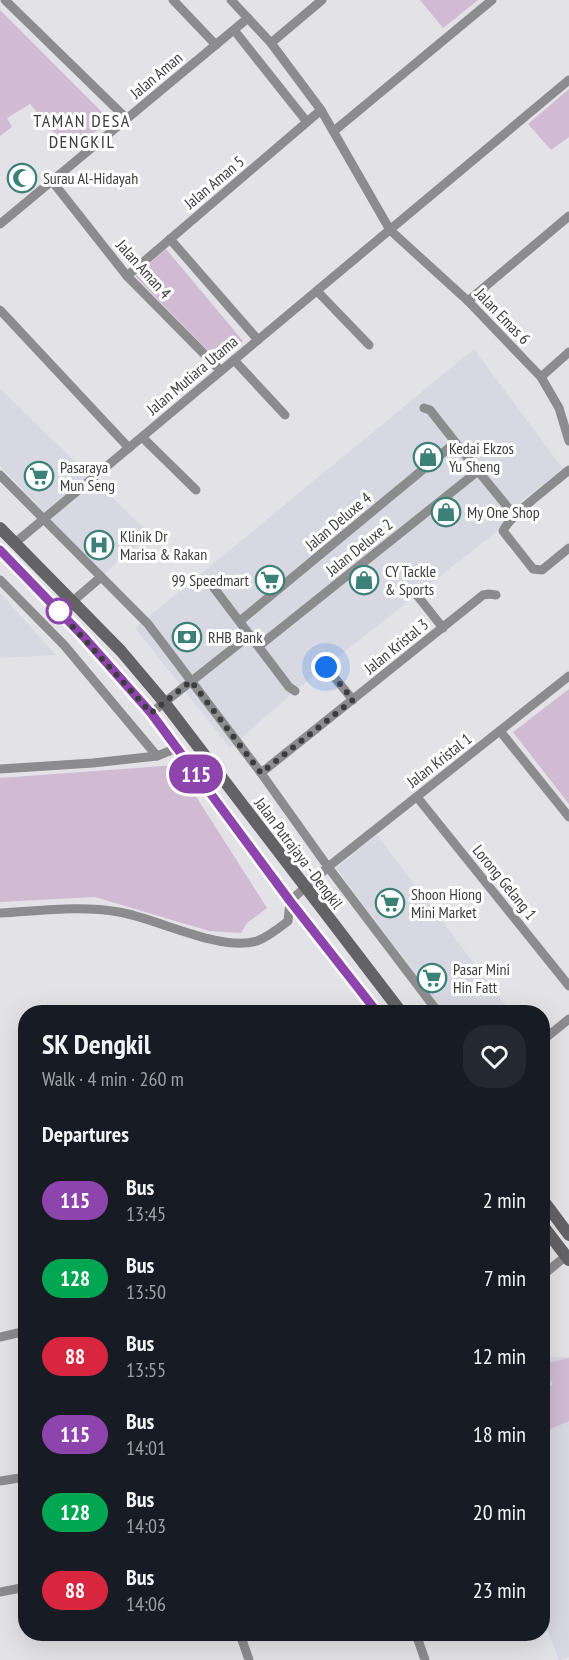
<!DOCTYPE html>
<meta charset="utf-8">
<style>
:root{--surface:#171b24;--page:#242831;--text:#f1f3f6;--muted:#9ea1a6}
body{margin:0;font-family:"PT Sans Narrow",sans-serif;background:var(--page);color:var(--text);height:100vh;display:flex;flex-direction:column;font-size:22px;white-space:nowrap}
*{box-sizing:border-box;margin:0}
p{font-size:20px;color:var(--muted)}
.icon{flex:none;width:33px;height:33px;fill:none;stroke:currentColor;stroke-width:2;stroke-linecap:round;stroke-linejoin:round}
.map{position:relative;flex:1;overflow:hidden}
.panel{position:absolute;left:18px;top:1005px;width:532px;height:636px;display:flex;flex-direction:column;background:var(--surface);border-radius:24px;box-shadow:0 6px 24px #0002}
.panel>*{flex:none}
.badge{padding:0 12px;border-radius:20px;font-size:21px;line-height:39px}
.you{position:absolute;width:30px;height:30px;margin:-15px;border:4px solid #fff;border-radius:50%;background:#1a73e8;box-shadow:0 0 0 9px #1a73e833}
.map>.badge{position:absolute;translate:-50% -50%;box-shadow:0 0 0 3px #fff}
h2{padding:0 24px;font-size:22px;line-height:54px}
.round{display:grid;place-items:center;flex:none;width:63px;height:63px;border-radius:24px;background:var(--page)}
.summary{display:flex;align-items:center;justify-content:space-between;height:102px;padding:0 24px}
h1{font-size:28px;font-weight:600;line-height:45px}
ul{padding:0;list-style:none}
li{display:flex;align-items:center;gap:18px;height:78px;padding:0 24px}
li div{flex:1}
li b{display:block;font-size:22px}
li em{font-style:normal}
li .badge{min-width:66px;font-weight:700;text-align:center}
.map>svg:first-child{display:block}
</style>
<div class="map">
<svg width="569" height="1660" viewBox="0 0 569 1660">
<rect width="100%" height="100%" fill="#e3e3e7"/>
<g fill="#d8d8e3">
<path d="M474 349 564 470 523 499 496 532 295 691 230 748 135 628Z"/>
<path d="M0 389 150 534 104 574 0 466Z"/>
<path d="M0 593 56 655 0 658Z"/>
<path d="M377 835 511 1012H444L336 868Z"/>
<path d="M543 1356 569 1357V1657L560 1660H559L543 1619Z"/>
</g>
<g fill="#d0bbd3">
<path d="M420 0H478L443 28Z"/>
<path d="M0 10 110 120 70 152 30 104 7 118 12 127 0 136Z"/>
<path d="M569 89V137L551 150 528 124Z"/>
<path d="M166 249 243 341 219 362 135 276Z"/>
<path d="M569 689V804L513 732Z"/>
<path d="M176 765 267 908 247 923 241 933 209 931 95 897 0 902V778Z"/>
<path d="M569 1358V1421L546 1431 543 1426V1391L553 1384 543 1371V1364Z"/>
</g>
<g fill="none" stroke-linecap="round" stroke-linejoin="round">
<g stroke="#8c8b8d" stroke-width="9">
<path d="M5 0 127 119"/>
<path d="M173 0 216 45"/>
<path d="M231 0 271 43 321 110 390 230 468 301 541 377 559 408 569 441"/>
<path d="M234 30 307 122"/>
<path d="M271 43 322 0"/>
<path d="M334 131 492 0"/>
<path d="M52 181 127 276 221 371"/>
<path d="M0 224 248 18"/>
<path d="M170 239 258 340"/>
<path d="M127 276 321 110"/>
<path d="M317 291 369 345"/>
<path d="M468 301 569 216"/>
<path d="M0 310 129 448"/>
<path d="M234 360 285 415"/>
<path d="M541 377 569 352"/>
<path d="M424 408 430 410 478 471 515 516"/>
<path d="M142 437 196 490"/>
<path d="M569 470C554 483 510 515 503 531L533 569 542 570 569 548"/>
<path d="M0 475 148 624 261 773 328 867 438 1012"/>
<path d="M15 543 569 80"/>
<path d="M0 580 64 645 157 756"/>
<path d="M215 581 214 588 289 687 295 691"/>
<path d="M416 594 443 628"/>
<path d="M73 601 101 577"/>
<path d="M240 621 455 443"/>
<path d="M259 646 478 471"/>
<path d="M326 667 353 700"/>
<path d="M151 713 250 635"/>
<path d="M500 731 569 817"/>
<path d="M0 769 93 763 157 756 177 748"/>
<path d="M261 773 483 595 489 594 496 595"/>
<path d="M417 797 569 986"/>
<path d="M0 913C39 911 80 905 119 912 159 919 220 952 257 941 268 937 279 928 288 921L290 901 328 867 569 676"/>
<path d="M543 1040 569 1019"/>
<path d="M543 1275 566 1256"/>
<path d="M0 1337 26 1331"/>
<path d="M0 1481 26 1477"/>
<path d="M0 1592 26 1587"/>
<path d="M240 1634 249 1660"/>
<path d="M416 1634 425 1660"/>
</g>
<g stroke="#636264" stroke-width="12">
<path d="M0 528 121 651 164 702 401 1012"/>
<path d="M0 550 83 636 151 713 290 901 377 1012"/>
<path d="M543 1200 569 1235"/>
<path d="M543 1226 569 1260"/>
</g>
</g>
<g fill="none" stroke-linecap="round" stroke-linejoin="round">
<g stroke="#fff" stroke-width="14">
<path id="line" d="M0 550 83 636 151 713 290 901 377 1012"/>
</g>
<use href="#line" stroke="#8e44ad" stroke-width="9"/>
<path stroke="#3d3d3e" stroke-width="6" stroke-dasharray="0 10.8" d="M59 611 55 607 151 713 191 681 261 773 353 700 326 667"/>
</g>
<defs>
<g id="mosque-ring" transform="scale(1.5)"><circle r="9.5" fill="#fff" stroke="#3c8177" stroke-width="1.5"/><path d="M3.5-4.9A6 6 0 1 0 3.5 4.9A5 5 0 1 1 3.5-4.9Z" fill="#3c8177"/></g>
<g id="shop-ring" transform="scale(1.5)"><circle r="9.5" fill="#fff" stroke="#3c8177" stroke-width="1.5"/><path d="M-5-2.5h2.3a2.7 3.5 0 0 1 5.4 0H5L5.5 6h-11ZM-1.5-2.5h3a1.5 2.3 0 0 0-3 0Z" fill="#3c8177"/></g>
<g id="supermarket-ring" transform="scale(1.5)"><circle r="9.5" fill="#fff" stroke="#3c8177" stroke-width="1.5"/><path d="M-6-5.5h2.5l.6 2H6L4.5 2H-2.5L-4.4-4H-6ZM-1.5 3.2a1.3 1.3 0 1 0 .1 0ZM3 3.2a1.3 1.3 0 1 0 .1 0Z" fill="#3c8177"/></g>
<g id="hospital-ring" transform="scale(1.5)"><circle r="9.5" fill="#fff" stroke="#3c8177" stroke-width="1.5"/><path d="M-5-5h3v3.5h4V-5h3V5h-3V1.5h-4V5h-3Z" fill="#3c8177"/></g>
<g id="bank-ring" transform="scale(1.5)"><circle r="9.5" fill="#fff" stroke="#3c8177" stroke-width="1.5"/><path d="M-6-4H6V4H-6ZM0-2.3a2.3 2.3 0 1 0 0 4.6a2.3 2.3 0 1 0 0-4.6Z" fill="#3c8177"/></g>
</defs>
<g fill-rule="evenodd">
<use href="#mosque-ring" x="22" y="178"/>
<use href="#shop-ring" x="428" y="457"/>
<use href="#supermarket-ring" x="39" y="476"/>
<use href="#shop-ring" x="446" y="512"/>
<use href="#hospital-ring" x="99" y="545"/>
<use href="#supermarket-ring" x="270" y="580"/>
<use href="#shop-ring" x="364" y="580"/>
<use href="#bank-ring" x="187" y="637"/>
<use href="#supermarket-ring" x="390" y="903"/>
<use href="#supermarket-ring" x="432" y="978"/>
</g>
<circle fill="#fff" stroke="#8e44ad" stroke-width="3" cx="59" cy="611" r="12"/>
<g text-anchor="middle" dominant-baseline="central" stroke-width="6" stroke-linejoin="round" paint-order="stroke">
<g font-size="16" fill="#3d3d3e" stroke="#fff">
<text transform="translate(156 75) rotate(-40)">Jalan Aman</text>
<text transform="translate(214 182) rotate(-40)">Jalan Aman 5</text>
<text transform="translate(144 269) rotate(48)">Jalan Aman 4</text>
<text transform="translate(503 316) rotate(46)">Jalan Emas 6</text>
<text transform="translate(192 375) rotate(-40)">Jalan Mutiara Utama</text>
<text transform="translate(338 521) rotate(-40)">Jalan Deluxe 4</text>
<text transform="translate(359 547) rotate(-39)">Jalan Deluxe 2</text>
<text transform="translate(396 646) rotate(-39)">Jalan Kristal 3</text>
<text transform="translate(439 760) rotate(-38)">Jalan Kristal 1</text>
<text transform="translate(299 853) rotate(53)">Jalan Putrajaya - Dengkil</text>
<text transform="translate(505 882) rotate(51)">Lorong Gelang 1</text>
</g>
<g font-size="16" fill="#3d3d3e" stroke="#fff" text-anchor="start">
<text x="43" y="178">Surau Al-Hidayah</text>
<text x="449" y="448">Kedai Ekzos<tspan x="449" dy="18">Yu Sheng</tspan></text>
<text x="60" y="467">Pasaraya<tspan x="60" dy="18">Mun Seng</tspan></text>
<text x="467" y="512">My One Shop</text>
<text x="120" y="536">Klinik Dr<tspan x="120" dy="18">Marisa &amp; Rakan</tspan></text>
<text x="385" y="571">CY Tackle<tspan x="385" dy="18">&amp; Sports</tspan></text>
<text x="249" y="580" text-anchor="end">99 Speedmart</text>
<text x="208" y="637">RHB Bank</text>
<text x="411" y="894">Shoon Hiong<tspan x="411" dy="18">Mini Market</tspan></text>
<text x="453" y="969">Pasar Mini<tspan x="453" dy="18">Hin Fatt</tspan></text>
</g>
<g font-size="18" letter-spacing="1.5" fill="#3d3d3e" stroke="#fff">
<text x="82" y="120">TAMAN DESA<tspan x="82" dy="21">DENGKIL</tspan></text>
</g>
</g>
</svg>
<div class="you" style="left:326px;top:667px"></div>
<b class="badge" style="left:196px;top:774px;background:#8e44ad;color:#fff">115</b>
<section class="panel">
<div class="summary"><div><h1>SK Dengkil</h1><p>Walk · 4 min · 260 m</p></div><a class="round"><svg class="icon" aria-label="heart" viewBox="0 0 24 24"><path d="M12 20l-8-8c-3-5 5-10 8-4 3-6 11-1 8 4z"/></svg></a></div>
<h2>Departures</h2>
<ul>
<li><span class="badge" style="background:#8e44ad;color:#fff">115</span><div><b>Bus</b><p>13:45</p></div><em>2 min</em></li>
<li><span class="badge" style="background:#00a651;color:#fff">128</span><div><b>Bus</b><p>13:50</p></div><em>7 min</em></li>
<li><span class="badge" style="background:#d7263d;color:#fff">88</span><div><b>Bus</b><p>13:55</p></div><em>12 min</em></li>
<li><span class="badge" style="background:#8e44ad;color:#fff">115</span><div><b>Bus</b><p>14:01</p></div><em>18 min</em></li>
<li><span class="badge" style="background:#00a651;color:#fff">128</span><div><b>Bus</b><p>14:03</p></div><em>20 min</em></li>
<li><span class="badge" style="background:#d7263d;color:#fff">88</span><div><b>Bus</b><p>14:06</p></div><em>23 min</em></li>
</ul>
</section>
</div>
